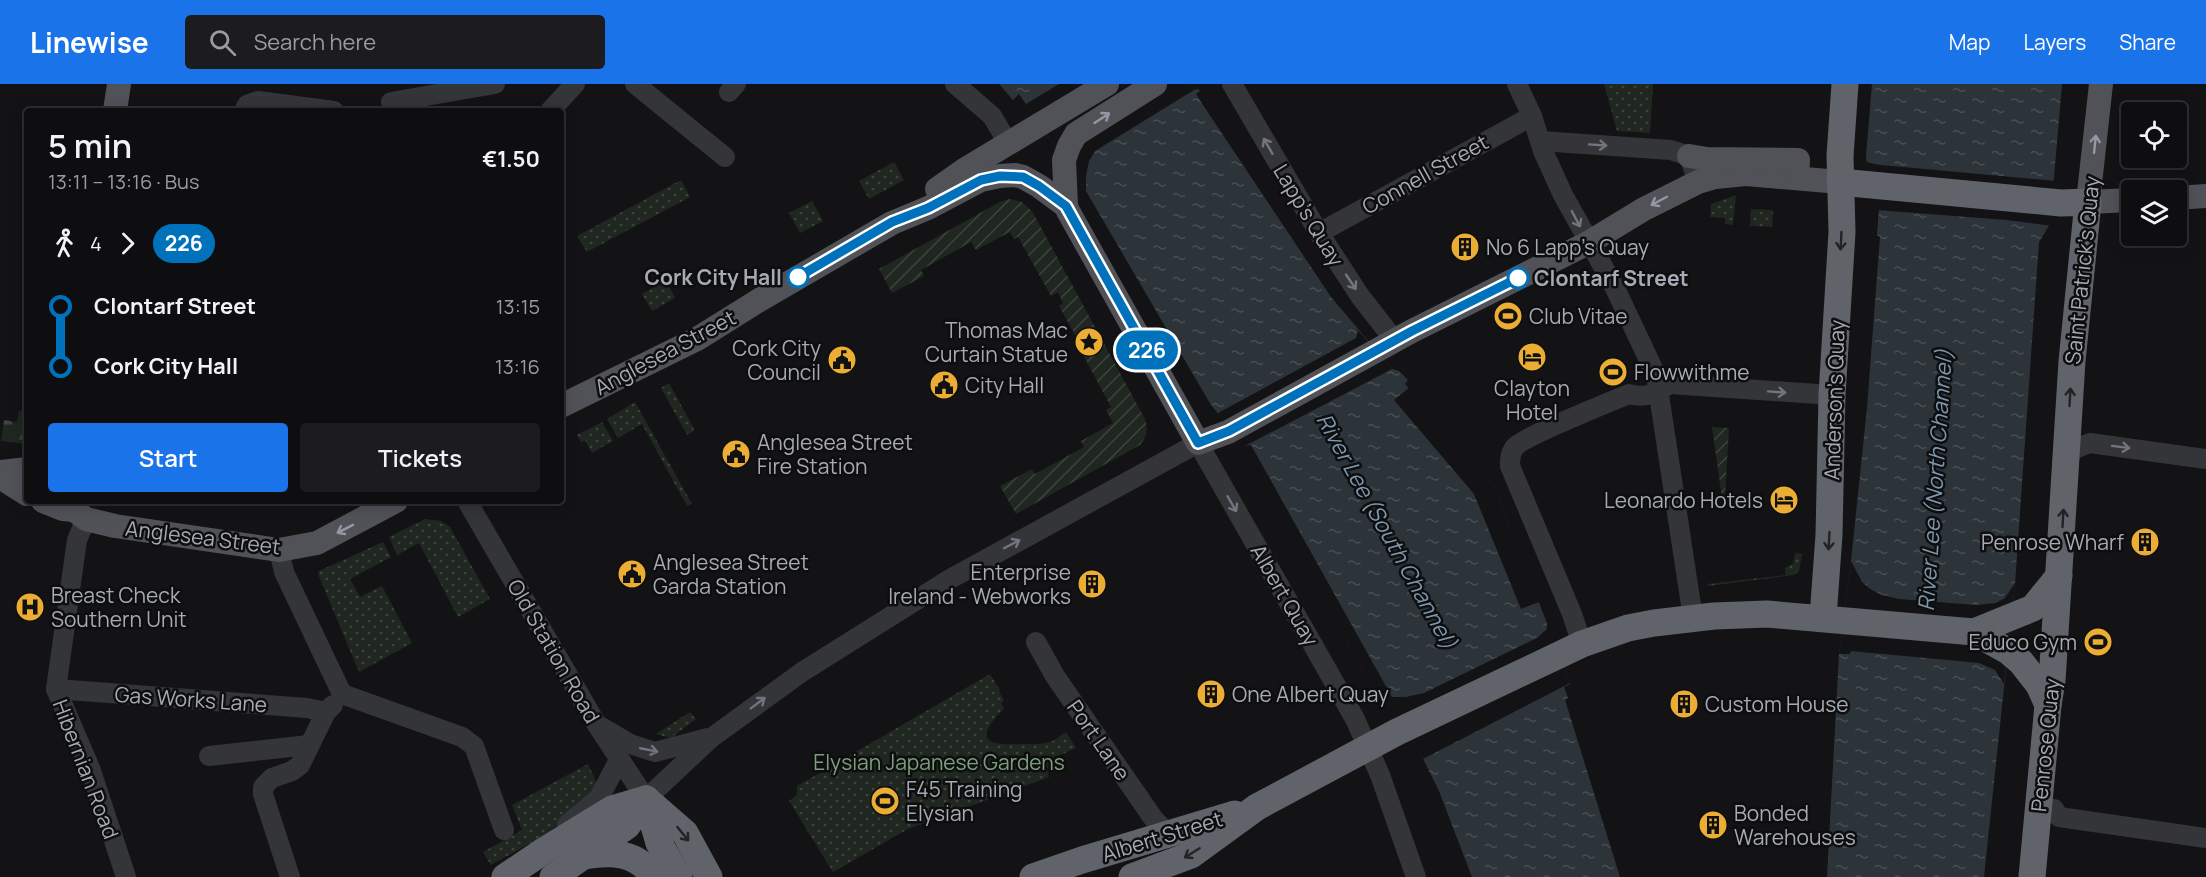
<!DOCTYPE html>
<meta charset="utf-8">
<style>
:root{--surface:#0e0e10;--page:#1c1c1e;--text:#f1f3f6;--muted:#9b9c9f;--line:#2e2e30;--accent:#1a73e8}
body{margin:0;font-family:Manrope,sans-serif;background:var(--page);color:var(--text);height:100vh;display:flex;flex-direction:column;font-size:22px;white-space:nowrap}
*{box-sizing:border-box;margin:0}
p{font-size:20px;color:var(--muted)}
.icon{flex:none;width:33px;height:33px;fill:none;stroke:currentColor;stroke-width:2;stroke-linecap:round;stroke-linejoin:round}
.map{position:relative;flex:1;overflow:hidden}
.side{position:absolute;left:24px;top:24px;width:540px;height:396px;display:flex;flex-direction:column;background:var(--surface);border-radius:6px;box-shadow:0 3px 15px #0003,0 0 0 2px var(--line)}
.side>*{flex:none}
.badge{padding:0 12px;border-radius:20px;font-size:21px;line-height:39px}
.tools{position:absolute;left:2121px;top:18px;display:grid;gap:12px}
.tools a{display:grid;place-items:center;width:66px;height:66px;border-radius:6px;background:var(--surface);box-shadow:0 3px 15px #0003,0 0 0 2px var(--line);font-size:30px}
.map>.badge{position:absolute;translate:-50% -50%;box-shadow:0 0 0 3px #fff}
.legs{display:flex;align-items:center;gap:9px;height:66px;padding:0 24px;font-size:20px}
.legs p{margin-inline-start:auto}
.head{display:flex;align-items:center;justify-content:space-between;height:102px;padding:0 24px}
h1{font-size:33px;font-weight:600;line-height:45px}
.action{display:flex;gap:12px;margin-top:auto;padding:12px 24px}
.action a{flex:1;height:69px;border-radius:6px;background:var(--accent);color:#fff;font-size:24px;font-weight:600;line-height:69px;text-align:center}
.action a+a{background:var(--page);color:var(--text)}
ul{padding:0 24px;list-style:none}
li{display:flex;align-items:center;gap:21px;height:60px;font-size:22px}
li i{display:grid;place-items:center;width:9px;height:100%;margin:0 8px;background:currentColor}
li i::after{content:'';width:15px;height:15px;margin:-8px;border:4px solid;border-radius:50%;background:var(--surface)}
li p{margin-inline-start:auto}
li:first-child i{background:linear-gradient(#0000 50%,currentColor 0)}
li:last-child i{background:linear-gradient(currentColor 50%,#0000 0)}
header{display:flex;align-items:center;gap:36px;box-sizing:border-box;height:84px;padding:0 30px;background:var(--accent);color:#fff}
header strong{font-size:28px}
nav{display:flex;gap:33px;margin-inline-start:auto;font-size:21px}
.search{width:420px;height:54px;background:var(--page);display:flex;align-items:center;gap:15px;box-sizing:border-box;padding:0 21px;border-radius:6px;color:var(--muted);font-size:22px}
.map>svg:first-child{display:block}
</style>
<header>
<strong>Linewise</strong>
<div class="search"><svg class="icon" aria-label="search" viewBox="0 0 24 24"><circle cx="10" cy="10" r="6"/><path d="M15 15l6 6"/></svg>Search here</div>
<nav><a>Map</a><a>Layers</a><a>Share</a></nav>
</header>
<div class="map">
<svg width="2206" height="793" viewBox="0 0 2206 793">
<defs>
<pattern id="grass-dots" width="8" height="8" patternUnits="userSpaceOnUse" patternTransform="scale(1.5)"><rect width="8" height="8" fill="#1f2720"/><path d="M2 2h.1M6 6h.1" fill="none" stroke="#3d443e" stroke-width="1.8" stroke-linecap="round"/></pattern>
<pattern id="forest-firs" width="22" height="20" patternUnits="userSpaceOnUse" patternTransform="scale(1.5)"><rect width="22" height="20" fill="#1f2720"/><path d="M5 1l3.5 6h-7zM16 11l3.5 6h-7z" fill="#3d443e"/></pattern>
<pattern id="garden-furrows" width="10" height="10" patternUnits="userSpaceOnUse" patternTransform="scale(1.5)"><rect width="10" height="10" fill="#1f2720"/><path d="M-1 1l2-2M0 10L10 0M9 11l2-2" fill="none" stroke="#3d443e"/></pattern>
<pattern id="water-ripples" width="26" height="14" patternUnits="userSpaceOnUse" patternTransform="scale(1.5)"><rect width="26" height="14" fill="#2c343a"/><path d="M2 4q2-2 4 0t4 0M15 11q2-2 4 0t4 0" fill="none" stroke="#484f54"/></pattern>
</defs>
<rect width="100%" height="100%" fill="#131315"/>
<g fill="url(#grass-dots)">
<path d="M1604 0H1653L1650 49 1617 47Z"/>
<path d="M894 78 904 96 869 115 859 97Z"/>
<path d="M681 96 690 113 587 168 577 152Z"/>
<path d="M1736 111 1733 141 1725 140V134L1710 133 1711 120Z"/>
<path d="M812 117 823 137 800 149 789 129Z"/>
<path d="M1751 125 1773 126 1772 143 1750 142Z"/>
<path d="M666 197 675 214 652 227 642 210Z"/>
<path d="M669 299 693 343 694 347 687 351 661 304Z"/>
<path d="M635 318 692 420 687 422 642 340 618 354 607 335Z"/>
<path d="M602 338 613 357 592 369 585 356 581 358 577 351Z"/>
<path d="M425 435 441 437 450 443 490 515 458 533 419 459 397 471 389 453Z"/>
<path d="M383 458 391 473 350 495 360 513 382 502 412 559 359 588 318 490 319 487Z"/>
<path d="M1795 469 1802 470 1799 487 1794 491 1708 502 1707 500 1786 491 1785 484 1793 480Z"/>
<path d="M990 590 1000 606 999 607 1004 617 1001 619 1004 624C976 654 981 662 1021 660 1030 660 1041 661 1050 658 1056 656 1061 651 1066 648L1076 664 1054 674 1053 681 1046 685 1049 693 908 745 833 788 789 717 797 711V702Z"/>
<path d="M690 628 696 635 671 654 656 650Z"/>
<path d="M588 680 596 697C588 732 521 764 491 781L483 768 522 746 512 721Z"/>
</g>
<path fill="url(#forest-firs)" d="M19 327 27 328V360L1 357 4 336 17 338Z"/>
<g fill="url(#garden-furrows)">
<path d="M1009 115 1022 118 1032 127 1145 335C1148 345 1147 353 1140 361L1016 430 1000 402 1032 385 1035 390 1084 363 1081 357 1113 339 1106 326 1111 323 1082 269 1088 265 1083 256 1079 258 1059 222 1063 219 1058 208 1051 212 1018 153 1014 155 1010 148 976 166 971 158 921 186 924 192 892 209 879 185 1000 118Z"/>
<path d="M1712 343 1729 344 1724 428Z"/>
</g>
<g fill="url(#water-ripples)">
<path d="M999 0H1190L1194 6 1198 5 1200 7 1196 10 1205 24 1331 213 1392 285 1399 287 1408 296 1405 300 1494 402 1570 599V600L1564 603 1568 614 1565 616 1620 793H1472L1439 707 1395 618 1392 614 1377 609 1366 593 1220 332 1211 321 1086 107 1019 10 1013 16Z"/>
<path d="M1872 0H2062L2050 140 2039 158 2015 499 1984 793H1827L1839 570 1851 477 1867 324 1880 153 1877 151 1882 82 1867 78 1866 72Z"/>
</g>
<g fill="#131315">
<path d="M1059 0H1190L1194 6 1095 67 1089 77 1086 92V107L1026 20Z"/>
<path d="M1870 80 2056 97 2053 140 2052 142 2007 136 1876 126 1879 84 1870 83Z"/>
<path d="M1358 246 1392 285 1245 362 1251 361 1392 613H1406L1424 609 1537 554 1547 545V538L1570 599 1423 675 1392 614 1377 609 1366 593 1218 329 1356 254Z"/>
<path d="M1409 304 1494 402 1539 518 1521 525 1474 410 1394 316Z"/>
<path d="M1851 477 1862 498 1870 505 1882 511 1899 515 1976 521 1996 519 2005 514 2015 499 2004 600 1995 586 1979 579 1851 567 1850 570H1839Z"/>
</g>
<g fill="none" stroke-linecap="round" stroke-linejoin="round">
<g stroke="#343539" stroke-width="20">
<path d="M635 0 725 73"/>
<path d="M955 0 992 32 1008 59"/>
<path d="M1232 0 1319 149 1360 212 1395 257"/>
<path d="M1517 0 1532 32 1543 67 1563 111 1614 202 1656 291 1693 534"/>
<path d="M729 8 736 0"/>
<path d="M391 18 495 0"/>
<path d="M244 27 247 21 258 17 334 27"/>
<path d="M550 27 575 0"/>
<path d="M1540 57 1671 66 1689 72 1698 98"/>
<path d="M1319 149 1532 32"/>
<path d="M2066 372 2077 364 2090 359 2206 375"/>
<path d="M467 417 597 641 646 715 711 654 802 588 950 495 1198 359 1355 635 1380 691 1416 793"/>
<path d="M86 435 77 456 56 605 90 684 126 793"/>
<path d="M279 466 284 488 342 610 462 653 474 662 504 746"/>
<path d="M1036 558 1055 592 1153 734 1168 750"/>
<path d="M1582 560 1572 530 1510 382C1510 375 1510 370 1514 364 1522 353 1610 318 1629 310 1646 315 1655 309 1670 300L1832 311"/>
<path d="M56 605 307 624 326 628"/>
<path d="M601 643 630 660 655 668 708 654"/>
<path d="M209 672 309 661"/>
<path d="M2038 724 2054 725 2059 733 2206 754"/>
<path d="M567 741 599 714 619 676"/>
<path d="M290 793 263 710V703L272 694 292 687 300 681 326 628 333 621"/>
</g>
<g stroke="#505258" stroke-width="24">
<path d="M1155 0 1076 50 1069 62 1064 76 1066 122 1068 127 1198 359 1228 348 1412 247 1588 159 1644 125 1698 98 1715 93 1746 90 1840 98"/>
<path d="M2101 0 2088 118 2132 116"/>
<path d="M115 27 119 0"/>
<path d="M1689 72 1707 75 1798 76 1797 93"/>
<path d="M937 105 964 86 1107 0"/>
<path d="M2176 114 2206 112"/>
<path d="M561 322 697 255 761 215 892 139 928 124 981 96 1000 92 1015 91 1023 93 1039 102 1066 122"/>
<path d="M0 388 27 385"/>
<path d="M0 393 27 410"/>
<path d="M43 417 63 425 74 426"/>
<path d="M74 426 86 435 115 442 279 466 317 459 396 417"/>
</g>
<g stroke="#60636a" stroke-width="27">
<path d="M1840 98 2061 119 2088 118 2072 277 2052 597 2048 621 2032 793"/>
<path d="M1823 533 1829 451 1832 311 1842 148 1840 72 1845 0"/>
<path d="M1974 548 2033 524 2059 492"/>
<path d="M646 715 685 749 709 793"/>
<path d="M646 715 659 759 679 793"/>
<path d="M584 772C611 767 637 768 654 793"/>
<path d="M505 793 545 766 612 725 646 715"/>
<path d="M553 793 627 742 646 715"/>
<path d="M1033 793 1082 776 1235 730"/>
<path d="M1132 793 1191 771 1257 723 1397 648 1582 560 1628 544 1654 539 1714 532 1767 530 1974 548 2008 567 2021 578 2039 601 2048 621"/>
</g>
</g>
<defs><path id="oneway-shaft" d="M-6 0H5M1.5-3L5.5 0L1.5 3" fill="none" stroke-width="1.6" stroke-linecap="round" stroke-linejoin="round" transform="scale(1.5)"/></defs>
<g stroke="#9498a2">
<use href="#oneway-shaft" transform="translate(1102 34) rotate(-33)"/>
<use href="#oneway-shaft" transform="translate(2095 60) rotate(-84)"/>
<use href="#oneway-shaft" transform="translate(1659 117) rotate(152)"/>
<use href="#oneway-shaft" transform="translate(345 445) rotate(153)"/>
</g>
<g stroke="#72757d">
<use href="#oneway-shaft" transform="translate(1598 61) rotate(4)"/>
<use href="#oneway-shaft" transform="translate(1268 62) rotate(-120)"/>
<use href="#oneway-shaft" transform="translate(1576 135) rotate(62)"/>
<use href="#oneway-shaft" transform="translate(1351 198) rotate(56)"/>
<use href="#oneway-shaft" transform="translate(1777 308) rotate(4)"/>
<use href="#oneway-shaft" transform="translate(2121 363) rotate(7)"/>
<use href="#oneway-shaft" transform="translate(1232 420) rotate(60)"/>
<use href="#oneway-shaft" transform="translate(1012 460) rotate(-28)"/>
<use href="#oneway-shaft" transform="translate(758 619) rotate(-37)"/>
<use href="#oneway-shaft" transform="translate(649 666) rotate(11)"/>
</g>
<g stroke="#222326">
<use href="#oneway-shaft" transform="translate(1841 157) rotate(93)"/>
<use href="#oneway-shaft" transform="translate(2070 313) rotate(-87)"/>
<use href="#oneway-shaft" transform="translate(2063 434) rotate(-87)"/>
<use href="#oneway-shaft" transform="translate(1829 457) rotate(93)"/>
<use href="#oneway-shaft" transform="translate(683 750) rotate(51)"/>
<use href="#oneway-shaft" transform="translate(1192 769) rotate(148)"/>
</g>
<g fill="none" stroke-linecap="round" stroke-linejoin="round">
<g stroke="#fff" stroke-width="14">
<path id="line-1" d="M798 193 892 138 928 124 981 96 1000 92 1023 93 1039 102 1066 122 1198 359 1229 347 1412 247 1518 194"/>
</g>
<use href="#line-1" stroke="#0072bc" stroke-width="9"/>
</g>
<defs>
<g id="building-disc" transform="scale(1.5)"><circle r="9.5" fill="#ebad34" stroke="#0e0e0f"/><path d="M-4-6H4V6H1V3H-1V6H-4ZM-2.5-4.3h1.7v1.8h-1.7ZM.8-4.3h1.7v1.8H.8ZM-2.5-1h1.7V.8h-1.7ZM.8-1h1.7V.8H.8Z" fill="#111"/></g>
<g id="stadium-disc" transform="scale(1.5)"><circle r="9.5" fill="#ebad34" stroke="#0e0e0f"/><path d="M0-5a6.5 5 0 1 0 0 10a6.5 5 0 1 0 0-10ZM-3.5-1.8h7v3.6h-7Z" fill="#111"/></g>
<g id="sight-disc" transform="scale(1.5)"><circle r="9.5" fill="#ebad34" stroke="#0e0e0f"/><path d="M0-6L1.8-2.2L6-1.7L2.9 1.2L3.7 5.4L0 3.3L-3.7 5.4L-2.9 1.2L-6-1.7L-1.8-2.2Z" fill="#111"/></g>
<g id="hotel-disc" transform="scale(1.5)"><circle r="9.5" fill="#ebad34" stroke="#0e0e0f"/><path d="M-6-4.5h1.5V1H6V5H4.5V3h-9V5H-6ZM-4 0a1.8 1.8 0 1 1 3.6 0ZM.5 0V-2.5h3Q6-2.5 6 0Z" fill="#111"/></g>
<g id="civic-disc" transform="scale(1.5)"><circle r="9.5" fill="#ebad34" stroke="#0e0e0f"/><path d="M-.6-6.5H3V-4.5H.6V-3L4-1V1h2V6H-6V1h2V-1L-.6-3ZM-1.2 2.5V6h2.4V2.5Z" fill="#111"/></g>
<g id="hospital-disc" transform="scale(1.5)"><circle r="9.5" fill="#ebad34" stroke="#0e0e0f"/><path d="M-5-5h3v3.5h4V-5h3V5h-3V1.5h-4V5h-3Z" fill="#111"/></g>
</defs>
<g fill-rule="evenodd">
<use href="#building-disc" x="1465" y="163"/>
<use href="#stadium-disc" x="1508" y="232"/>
<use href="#sight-disc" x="1089" y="258"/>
<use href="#hotel-disc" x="1532" y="273"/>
<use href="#civic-disc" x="842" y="276"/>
<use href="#stadium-disc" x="1613" y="288"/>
<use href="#civic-disc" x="944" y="301"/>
<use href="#civic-disc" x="736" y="370"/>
<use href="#hotel-disc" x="1784" y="416"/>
<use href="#building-disc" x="2145" y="458"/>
<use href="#civic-disc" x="632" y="490"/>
<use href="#building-disc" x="1092" y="500"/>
<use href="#hospital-disc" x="30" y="523"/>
<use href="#stadium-disc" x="2098" y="558"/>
<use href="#building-disc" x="1211" y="610"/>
<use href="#building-disc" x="1684" y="620"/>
<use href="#stadium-disc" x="885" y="717"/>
<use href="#building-disc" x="1713" y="741"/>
</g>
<g fill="#fff" stroke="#0072bc" stroke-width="3">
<circle cx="798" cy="193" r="10"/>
<circle cx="1518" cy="194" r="10"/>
</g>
<g text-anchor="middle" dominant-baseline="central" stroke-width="5" stroke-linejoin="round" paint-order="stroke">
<g font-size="21" fill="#a5aab4" stroke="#0e0e0f">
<text transform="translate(1425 90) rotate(-29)">Connell Street</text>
<text transform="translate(1309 131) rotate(59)">Lapp's Quay</text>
<text transform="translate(2082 186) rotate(-84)">Saint Patrick's Quay</text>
<text transform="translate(665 268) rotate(-28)">Anglesea Street</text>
<text transform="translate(1834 316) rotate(-88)">Anderson's Quay</text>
<text transform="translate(203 453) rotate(7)">Anglesea Street</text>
<text transform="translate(1285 511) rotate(60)">Albert Quay</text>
<text transform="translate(554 567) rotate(60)">Old Station Road</text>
<text transform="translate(191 615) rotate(4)">Gas Works Lane</text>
<text transform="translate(1099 656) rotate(55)">Port Lane</text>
<text transform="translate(2045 661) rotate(-84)">Penrose Quay</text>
<text transform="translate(86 685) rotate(69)">Hibernian Road</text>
<text transform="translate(1162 752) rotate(-17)">Albert Street</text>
</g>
<g font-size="21" fill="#a5aab4" stroke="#0e0e0f" text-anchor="start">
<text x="1486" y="163">No 6 Lapp's Quay</text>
<text x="1529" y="232">Club Vitae</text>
<text x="1068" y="246" text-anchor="end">Thomas Mac<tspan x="1068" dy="24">Curtain Statue</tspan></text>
<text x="821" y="264" text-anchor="end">Cork City<tspan x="821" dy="24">Council</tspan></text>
<text x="1634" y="288">Flowwithme</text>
<text x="965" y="301">City Hall</text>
<text x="1532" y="304" text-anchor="middle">Clayton<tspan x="1532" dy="24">Hotel</tspan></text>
<text x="757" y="358">Anglesea Street<tspan x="757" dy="24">Fire Station</tspan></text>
<text x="1763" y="416" text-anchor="end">Leonardo Hotels</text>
<text x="2124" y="458" text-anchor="end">Penrose Wharf</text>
<text x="653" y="478">Anglesea Street<tspan x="653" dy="24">Garda Station</tspan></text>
<text x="1071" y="488" text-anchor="end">Enterprise<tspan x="1071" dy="24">Ireland - Webworks</tspan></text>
<text x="51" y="511">Breast Check<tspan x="51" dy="24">Southern Unit</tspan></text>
<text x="2077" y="558" text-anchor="end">Educo Gym</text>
<text x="1232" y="610">One Albert Quay</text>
<text x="1705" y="620">Custom House</text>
<text x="906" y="705">F45 Training<tspan x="906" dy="24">Elysian</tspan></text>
<text x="1734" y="729">Bonded<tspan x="1734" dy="24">Warehouses</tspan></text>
</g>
<g font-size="21" font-weight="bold" fill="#a5aab4" stroke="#0e0e0f" text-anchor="end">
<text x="782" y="193">Cork City Hall</text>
<text x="1534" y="194" text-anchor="start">Clontarf Street</text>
</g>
<g font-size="21" fill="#7c9f7e" stroke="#0e0e0f">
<text x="939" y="678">Elysian Japanese Gardens</text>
</g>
<g font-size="22" font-style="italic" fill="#7d97af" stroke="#0e0e0f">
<text transform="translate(1935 396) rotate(-86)">River Lee (North Channel)</text>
<text transform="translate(1387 447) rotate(61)">River Lee (South Channel)</text>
</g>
</g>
</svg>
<div class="tools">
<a><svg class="icon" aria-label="locate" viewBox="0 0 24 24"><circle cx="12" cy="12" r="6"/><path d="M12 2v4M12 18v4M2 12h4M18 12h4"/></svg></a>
<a><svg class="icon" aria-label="layers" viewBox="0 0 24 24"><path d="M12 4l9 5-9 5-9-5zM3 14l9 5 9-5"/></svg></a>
</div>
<b class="badge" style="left:1147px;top:266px;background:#0072bc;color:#fff">226</b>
<section class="side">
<div class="head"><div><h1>5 min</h1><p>13:11 – 13:16 · Bus</p></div><b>€1.50</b></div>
<div class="legs"><svg class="icon" aria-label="walk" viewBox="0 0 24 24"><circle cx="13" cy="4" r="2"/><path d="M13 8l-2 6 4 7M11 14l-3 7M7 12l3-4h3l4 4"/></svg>4<svg class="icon" aria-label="forward" viewBox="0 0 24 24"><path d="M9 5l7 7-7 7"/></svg><b class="badge" style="background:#0072bc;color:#fff">226</b></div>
<ul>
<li><i style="color:#0072bc"></i><b>Clontarf Street</b><p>13:15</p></li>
<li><i style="color:#0072bc"></i><b>Cork City Hall</b><p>13:16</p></li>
</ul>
<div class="action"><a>Start</a><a>Tickets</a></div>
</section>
</div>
